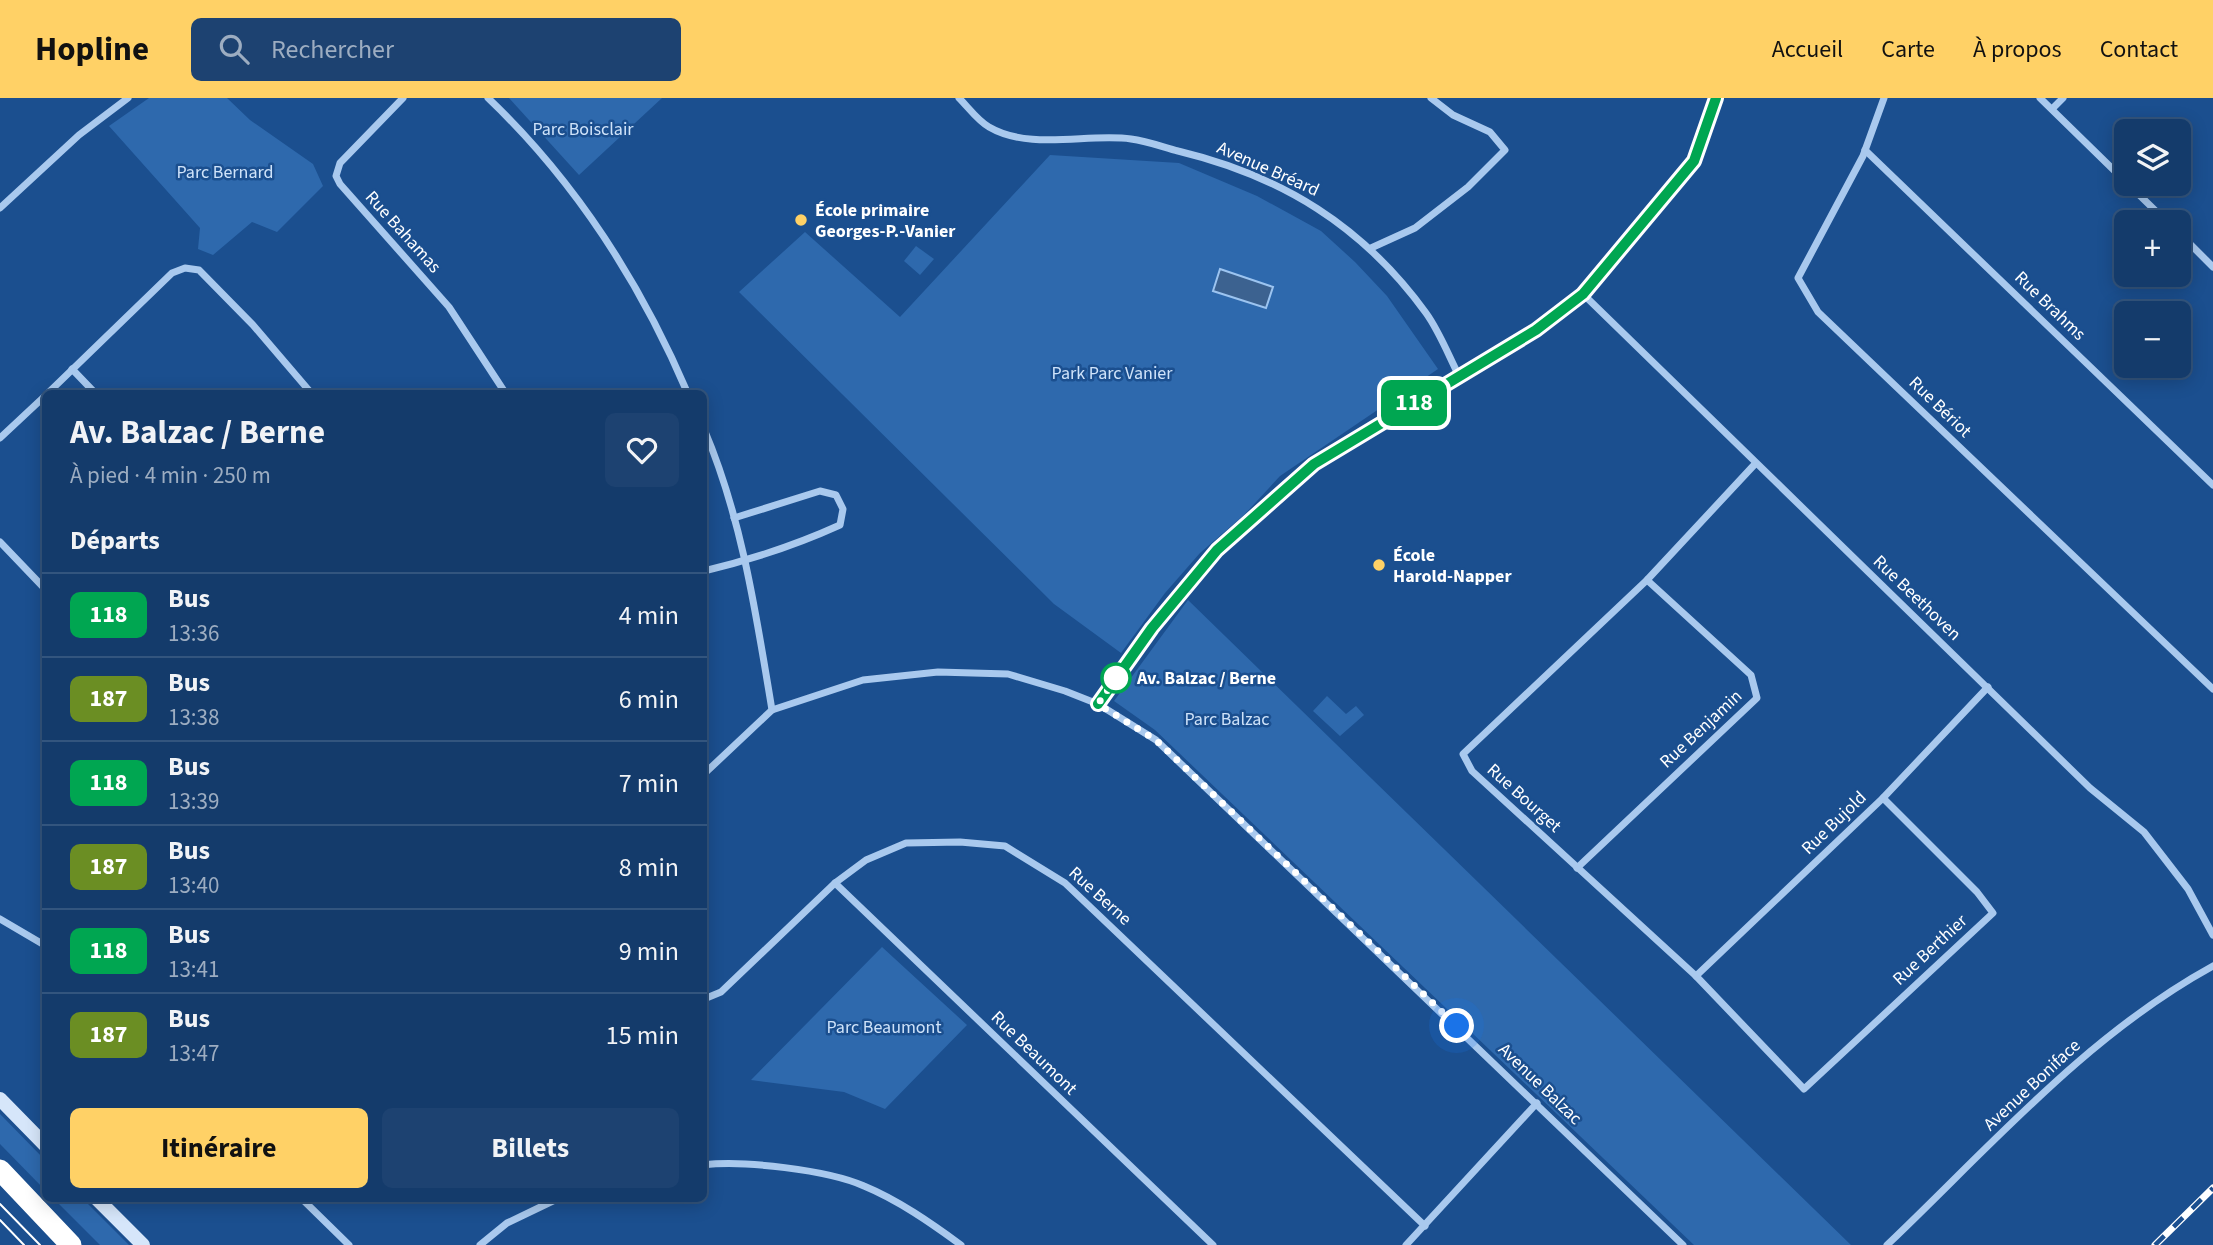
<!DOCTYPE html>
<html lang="fr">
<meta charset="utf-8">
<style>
:root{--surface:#143b6b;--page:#1d4271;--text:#f1f3f6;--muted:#9dadc1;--line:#33557e;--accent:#ffd166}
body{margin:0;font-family:"Source Sans 3",sans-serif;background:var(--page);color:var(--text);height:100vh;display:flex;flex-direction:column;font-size:26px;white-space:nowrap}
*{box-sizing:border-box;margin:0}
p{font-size:23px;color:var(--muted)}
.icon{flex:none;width:38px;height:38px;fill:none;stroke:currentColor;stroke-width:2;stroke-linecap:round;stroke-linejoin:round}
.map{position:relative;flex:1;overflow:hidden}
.panel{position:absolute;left:42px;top:292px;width:665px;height:812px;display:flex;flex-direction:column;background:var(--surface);border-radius:10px;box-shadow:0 4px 18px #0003,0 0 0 2px var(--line)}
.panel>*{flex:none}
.badge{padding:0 14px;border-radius:10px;font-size:24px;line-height:46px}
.fabs{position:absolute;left:2114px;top:21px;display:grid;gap:14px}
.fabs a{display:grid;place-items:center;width:77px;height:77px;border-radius:10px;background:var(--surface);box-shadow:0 4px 18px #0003,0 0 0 2px var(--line);font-size:35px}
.you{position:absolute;width:35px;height:35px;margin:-18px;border:5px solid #fff;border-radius:50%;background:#1a73e8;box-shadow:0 0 0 10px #1a73e833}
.map>.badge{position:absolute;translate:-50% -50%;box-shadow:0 0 0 4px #fff}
h2{padding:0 28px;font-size:26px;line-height:63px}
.round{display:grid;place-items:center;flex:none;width:74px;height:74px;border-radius:10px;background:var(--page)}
.head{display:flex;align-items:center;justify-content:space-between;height:119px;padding:0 28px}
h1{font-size:33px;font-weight:700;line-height:52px}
.action{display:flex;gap:14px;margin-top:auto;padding:14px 28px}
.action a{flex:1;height:80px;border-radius:10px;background:var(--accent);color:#111;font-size:28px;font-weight:700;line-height:80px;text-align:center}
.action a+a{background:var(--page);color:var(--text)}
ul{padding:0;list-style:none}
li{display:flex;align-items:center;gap:21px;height:84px;padding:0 28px;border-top:2px solid var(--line)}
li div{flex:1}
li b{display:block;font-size:26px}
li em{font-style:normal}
li .badge{min-width:77px;font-weight:700;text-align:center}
header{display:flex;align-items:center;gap:42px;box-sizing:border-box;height:98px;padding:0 35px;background:var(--accent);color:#111}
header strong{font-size:33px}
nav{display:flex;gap:38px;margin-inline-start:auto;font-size:24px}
.search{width:490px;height:63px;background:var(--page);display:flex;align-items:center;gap:18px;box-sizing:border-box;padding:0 24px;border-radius:10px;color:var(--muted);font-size:26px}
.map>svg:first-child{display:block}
</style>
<header>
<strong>Hopline</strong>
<div class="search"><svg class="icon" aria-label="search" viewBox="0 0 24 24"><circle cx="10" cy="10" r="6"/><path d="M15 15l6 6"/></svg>Rechercher</div>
<nav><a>Accueil</a><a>Carte</a><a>À propos</a><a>Contact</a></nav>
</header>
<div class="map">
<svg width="2213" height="1147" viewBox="0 0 2213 1147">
<rect width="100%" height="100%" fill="#1b4f8f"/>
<g fill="#2e69ad">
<path d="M149 0H227L250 22 313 66 323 88 277 134 252 124 213 157 198 151 200 130 109 28Z"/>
<path d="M509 0H662L579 77Z"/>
<path d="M1050 57 1179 65 1257 98 1321 133 1355 164 1387 198 1438 271 1280 378 1244 417 1200 455 1165 495 1121 555 1054 506 739 194 805 134 900 219Z"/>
<path d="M916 148 934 161 920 177 904 163Z"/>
<path d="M1188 502 1851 1147H1694L1155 632 1114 603Z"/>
<path d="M1327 598 1346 616 1356 608 1364 617 1340 638 1313 613Z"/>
<path d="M882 849 967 927 885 1011 844 994 751 982Z"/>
<path d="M0 1016 45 1062V1092L0 1046Z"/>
<path d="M54 1101H83L129 1147H100Z"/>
</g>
<path fill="#3c6290" stroke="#9cc4f0" stroke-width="2" d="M1220 171 1273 189 1266 210 1213 193Z"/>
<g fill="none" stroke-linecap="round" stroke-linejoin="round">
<g stroke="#a9c9ee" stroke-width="7">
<path d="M403 0 340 65 336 78 340 86 449 209 506 296"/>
<path d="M488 0C575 83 641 186 688 296"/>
<path d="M959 0C968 9 978 23 989 29 1030 53 1088 35 1131 41 1147 43 1163 49 1178 53 1282 78 1363 128 1426 215 1439 233 1448 256 1458 276"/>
<path d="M1884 0 1863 58 1798 180 1818 214 2213 591"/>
<path d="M2040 0 2126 84"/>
<path d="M2052 11 2063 0"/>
<path d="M1865 52 2213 387"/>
<path d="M2128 86 2167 124"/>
<path d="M0 110 79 37 128 0"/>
<path d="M2179 135 2213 169"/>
<path d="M1371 150 1415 130 1468 89 1505 52 1490 34 1453 17 1431 0"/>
<path d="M1583 196 2090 690 2144 734 2188 791 2213 837"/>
<path d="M72 271 96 296"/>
<path d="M47 296 172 175 185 170 199 172 253 227 312 296"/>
<path d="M704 331C742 420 756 516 772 612"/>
<path d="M0 340 46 297"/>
<path d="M1755 366 1647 482 1463 656 1472 673 1696 878 1804 991 1993 815 1977 794 1883 700"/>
<path d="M0 444 46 492"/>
<path d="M704 473C750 462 796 447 840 427L843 411 836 397 820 393 734 420"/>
<path d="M1098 606 1152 529 1217 452 1314 366 1536 232 1583 196 1694 63 1716 0"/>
<path d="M704 676 772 612 863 582 938 574 1008 576 1065 593 1098 606 1156 642 1683 1147"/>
<path d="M1577 770 1757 600 1751 577 1647 482"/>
<path d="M835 785 1213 1147"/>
<path d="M0 821 46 848"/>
<path d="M1696 878 1883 700 1988 589"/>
<path d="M704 901 721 894 835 785 866 762 906 745 960 744 1005 748 1065 785 1425 1128"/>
<path d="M704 1067C742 1062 828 1072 864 1088 898 1102 931 1125 961 1147"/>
<path d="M302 1101 349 1147"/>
<path d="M480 1147 507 1125 557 1101"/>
<path d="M1406 1147 1537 1005"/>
<path d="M1887 1147C1990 1049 2087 937 2213 868"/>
</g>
<g stroke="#d6e6fa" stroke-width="14">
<path d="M0 1001 46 1048"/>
<path d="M97 1101 143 1147"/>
</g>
<path stroke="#fff" stroke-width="21" d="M0 1072 71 1147"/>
<g stroke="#fff" stroke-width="2">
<path d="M0 1106 40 1147"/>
<path d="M0 1122 24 1147"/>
</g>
<g stroke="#fff" stroke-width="7">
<path id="rail" d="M2155 1147 2213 1090"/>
</g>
<use href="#rail" stroke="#1b4f8f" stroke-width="4.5" stroke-dasharray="13" stroke-linecap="butt"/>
</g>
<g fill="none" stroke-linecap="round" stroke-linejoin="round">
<g stroke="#fff" stroke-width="16">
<path id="line" d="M1098 606 1152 530 1217 452 1314 366 1536 232 1583 196 1694 63 1716 0"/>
</g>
<use href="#line" stroke="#00a651" stroke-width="10"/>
<path stroke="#fff" stroke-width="7" stroke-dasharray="0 12.6" d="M1116 580 1119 576 1098 606 1156 642 1457 928"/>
</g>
<g fill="#ffd166" stroke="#1b4f8f" stroke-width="2.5">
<circle cx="801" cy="122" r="7"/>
<circle cx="1379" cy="467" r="7"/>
</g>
<circle fill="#fff" stroke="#00a651" stroke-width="3.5" cx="1116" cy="580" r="14"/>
<g text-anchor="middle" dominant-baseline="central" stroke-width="5" stroke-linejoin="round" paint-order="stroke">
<g font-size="18" fill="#cfe3fa" stroke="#1b4f8f">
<text x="583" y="31">Parc Boisclair</text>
<text x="225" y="74">Parc Bernard</text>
<text x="1112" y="275">Park Parc Vanier</text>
<text x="1227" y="621">Parc Balzac</text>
<text x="884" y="929">Parc Beaumont</text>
</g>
<g font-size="18" fill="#fff" stroke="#1b4f8f">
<text transform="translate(1268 71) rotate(24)">Avenue Bréard</text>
<text transform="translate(403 134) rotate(48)">Rue Bahamas</text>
<text transform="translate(2050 208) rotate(44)">Rue Brahms</text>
<text transform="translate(1940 309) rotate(44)">Rue Bériot</text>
<text transform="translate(1917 500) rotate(44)">Rue Beethoven</text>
<text transform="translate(1701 631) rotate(-43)">Rue Benjamin</text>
<text transform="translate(1524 700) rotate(42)">Rue Bourget</text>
<text transform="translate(1834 725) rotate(-44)">Rue Bujold</text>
<text transform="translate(1100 798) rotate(42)">Rue Berne</text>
<text transform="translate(1930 852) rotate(-43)">Rue Berthier</text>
<text transform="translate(1034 955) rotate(44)">Rue Beaumont</text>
<text transform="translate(1540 986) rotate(44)">Avenue Balzac</text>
<text transform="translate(2032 987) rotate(-43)">Avenue Boniface</text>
</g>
<g font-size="18" font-weight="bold" fill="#fff" stroke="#1b4f8f" text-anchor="start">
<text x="815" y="112">École primaire<tspan x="815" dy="21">Georges-P.-Vanier</tspan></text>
<text x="1393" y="457">École<tspan x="1393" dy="21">Harold-Napper</tspan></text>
</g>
<g font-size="18" font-weight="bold" fill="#fff" stroke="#1b4f8f" text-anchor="start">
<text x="1137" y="580">Av. Balzac / Berne</text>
</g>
</g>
</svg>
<div class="fabs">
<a><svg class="icon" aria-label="layers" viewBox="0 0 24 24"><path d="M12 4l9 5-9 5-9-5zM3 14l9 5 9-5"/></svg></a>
<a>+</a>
<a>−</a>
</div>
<div class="you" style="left:1457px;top:928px"></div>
<b class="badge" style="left:1414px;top:305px;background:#00a651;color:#fff">118</b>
<section class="panel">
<div class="head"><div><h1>Av. Balzac / Berne</h1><p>À pied · 4 min · 250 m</p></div><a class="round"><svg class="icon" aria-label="heart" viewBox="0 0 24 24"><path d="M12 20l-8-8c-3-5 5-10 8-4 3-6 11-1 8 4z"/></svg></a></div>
<h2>Départs</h2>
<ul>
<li><span class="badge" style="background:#00a651;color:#fff">118</span><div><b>Bus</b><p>13:36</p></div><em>4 min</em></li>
<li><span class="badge" style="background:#6b8e23;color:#fff">187</span><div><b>Bus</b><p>13:38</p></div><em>6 min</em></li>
<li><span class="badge" style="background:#00a651;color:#fff">118</span><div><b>Bus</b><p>13:39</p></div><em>7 min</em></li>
<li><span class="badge" style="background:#6b8e23;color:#fff">187</span><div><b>Bus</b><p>13:40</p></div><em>8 min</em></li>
<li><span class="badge" style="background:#00a651;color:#fff">118</span><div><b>Bus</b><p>13:41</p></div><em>9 min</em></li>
<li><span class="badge" style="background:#6b8e23;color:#fff">187</span><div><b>Bus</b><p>13:47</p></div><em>15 min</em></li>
</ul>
<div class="action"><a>Itinéraire</a><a>Billets</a></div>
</section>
</div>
